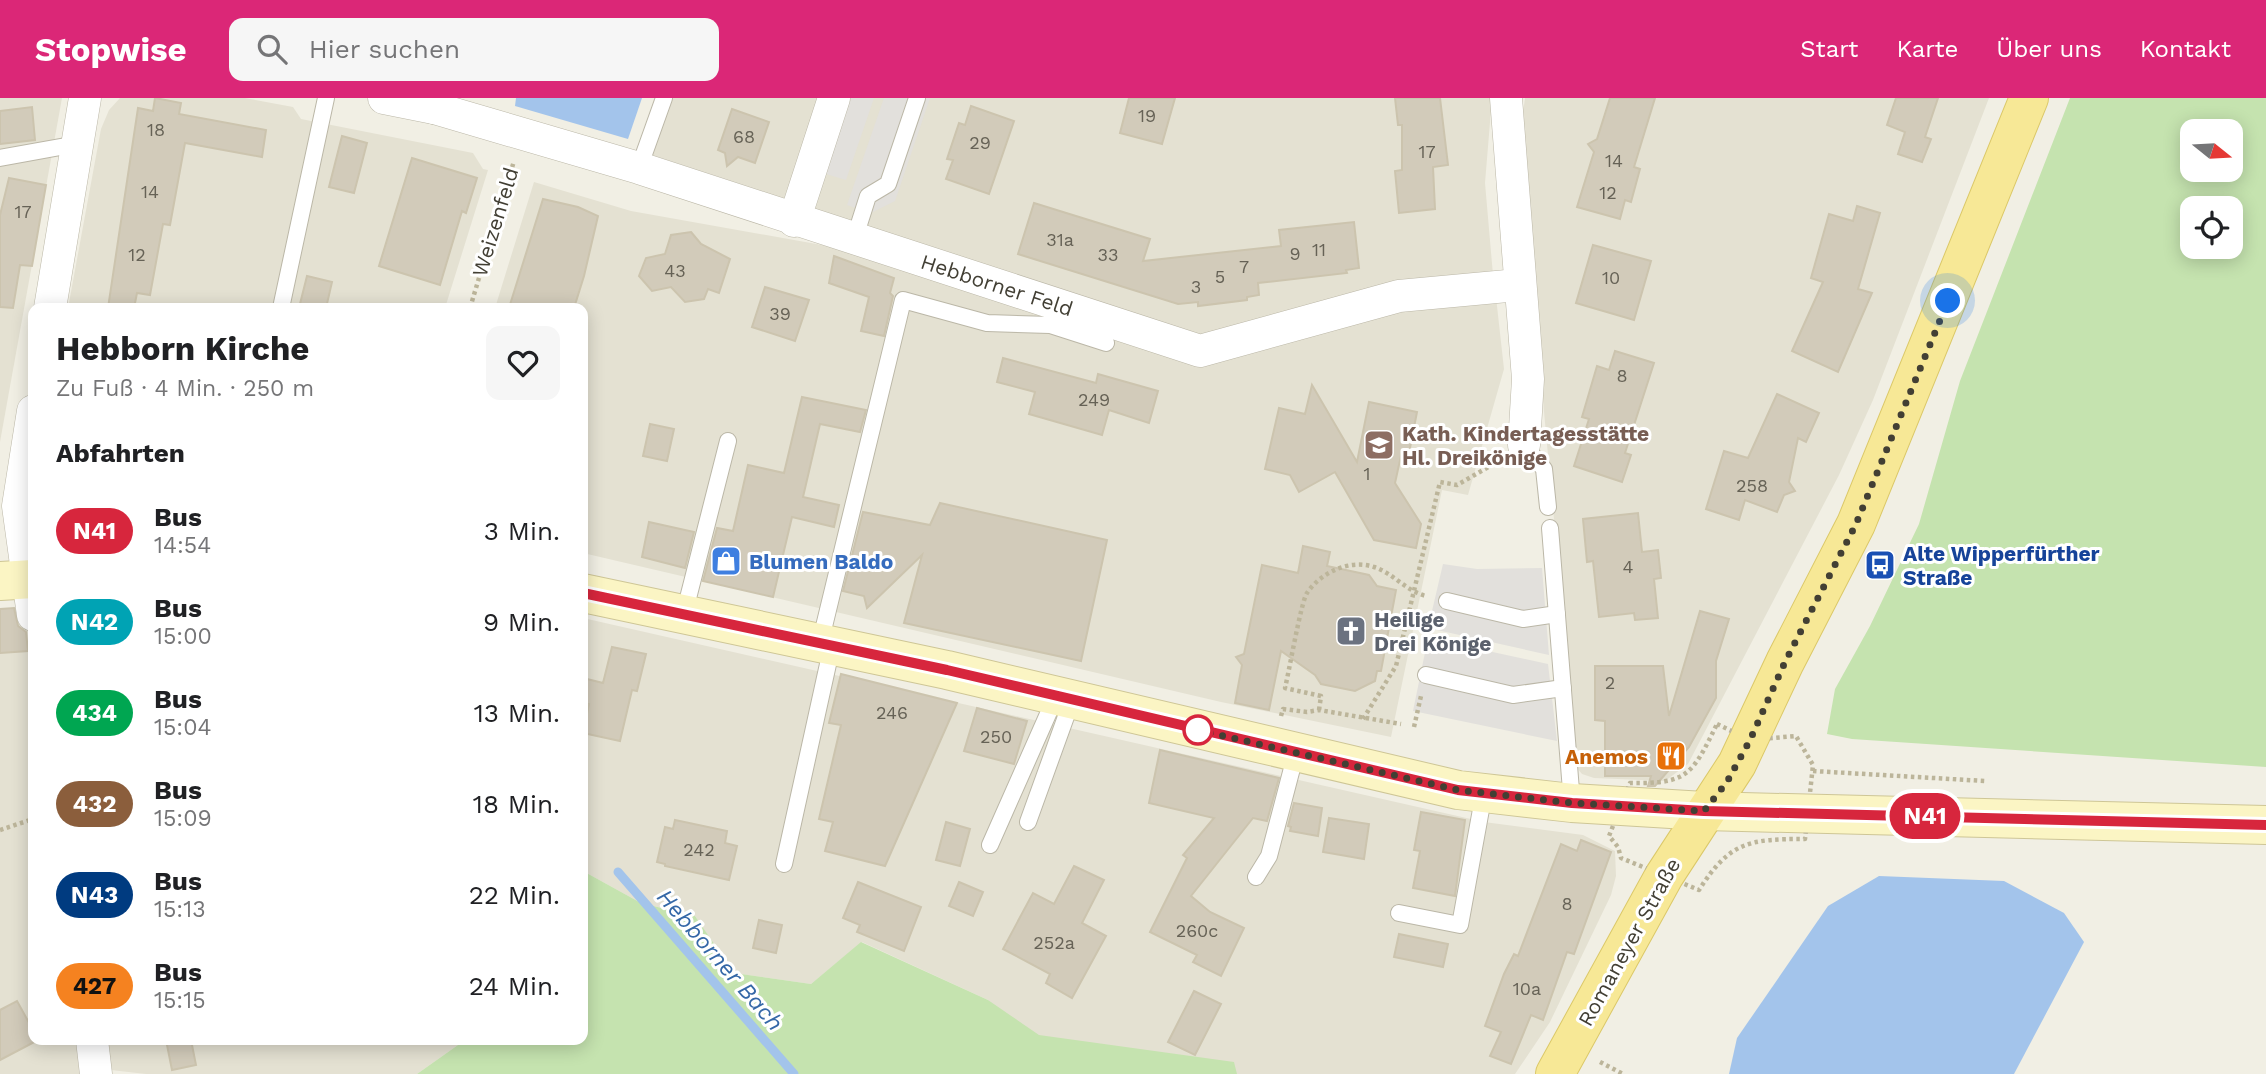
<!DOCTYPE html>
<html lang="de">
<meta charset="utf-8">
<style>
:root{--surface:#fff;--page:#f6f6f6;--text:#202124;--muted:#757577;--accent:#db2777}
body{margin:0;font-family:"Work Sans",sans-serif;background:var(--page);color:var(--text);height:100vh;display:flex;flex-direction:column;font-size:26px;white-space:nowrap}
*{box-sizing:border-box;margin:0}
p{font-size:23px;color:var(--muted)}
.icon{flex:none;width:38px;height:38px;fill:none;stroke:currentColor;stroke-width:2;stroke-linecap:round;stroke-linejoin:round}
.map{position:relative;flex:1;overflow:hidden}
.drawer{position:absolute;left:28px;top:205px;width:560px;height:742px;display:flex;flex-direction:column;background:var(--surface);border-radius:14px;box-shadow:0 4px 18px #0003}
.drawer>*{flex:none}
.badge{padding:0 14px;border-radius:23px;font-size:24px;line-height:46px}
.needle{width:46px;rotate:108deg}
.buttons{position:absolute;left:2180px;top:21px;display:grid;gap:14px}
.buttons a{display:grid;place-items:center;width:63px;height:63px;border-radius:14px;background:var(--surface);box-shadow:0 4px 18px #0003;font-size:35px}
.you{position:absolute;width:35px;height:35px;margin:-18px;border:5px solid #fff;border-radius:50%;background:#1a73e8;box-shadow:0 0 0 10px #1a73e833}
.map>.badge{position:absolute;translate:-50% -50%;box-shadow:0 0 0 4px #fff}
h2{padding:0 28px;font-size:26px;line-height:63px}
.round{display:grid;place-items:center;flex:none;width:74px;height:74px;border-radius:14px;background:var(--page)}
.summary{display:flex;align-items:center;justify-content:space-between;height:119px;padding:0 28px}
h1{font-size:33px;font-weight:700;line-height:52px}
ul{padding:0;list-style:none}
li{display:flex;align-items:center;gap:21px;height:91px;padding:0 28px}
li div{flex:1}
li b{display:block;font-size:26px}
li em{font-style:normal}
li .badge{min-width:77px;font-weight:700;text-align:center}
header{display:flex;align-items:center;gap:42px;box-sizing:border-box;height:98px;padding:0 35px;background:var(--accent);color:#fff}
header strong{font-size:33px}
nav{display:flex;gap:38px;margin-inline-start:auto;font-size:24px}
.search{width:490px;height:63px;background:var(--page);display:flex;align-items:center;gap:18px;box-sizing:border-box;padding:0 24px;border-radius:14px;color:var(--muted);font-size:26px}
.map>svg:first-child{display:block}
</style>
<header>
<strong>Stopwise</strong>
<div class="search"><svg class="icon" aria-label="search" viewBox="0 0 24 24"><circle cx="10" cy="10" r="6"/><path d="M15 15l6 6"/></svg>Hier suchen</div>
<nav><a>Start</a><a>Karte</a><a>Über uns</a><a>Kontakt</a></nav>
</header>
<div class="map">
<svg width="2266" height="976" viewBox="0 0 2266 976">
<rect width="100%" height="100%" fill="#f1efe4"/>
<g fill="#e4e1d2">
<path d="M0 0H62L0 344Z"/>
<path d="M120 0H245L293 9 301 21 473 55 483 71 488 72 445 210H68L101 31 109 12Z"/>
<path d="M655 0H1492L1485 85 1493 177 1199 241 1154 223 637 52Z"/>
<path d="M1525 0H1989L1873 302 1839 377 1688 666 1665 683 1594 680 1582 676 1577 670 1532 184 1521 29Z"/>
<path d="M534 84 631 113 833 149 1198 263 1400 209 1496 199 1504 271 1468 397 1442 392 1391 639 1221 604 583 455V210H495Z"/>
<path d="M17 510 25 516 33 559V942H85L88 976H0V512Z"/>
<path d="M583 520 1484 724 1583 737 1615 753 1616 778 1611 797 1550 924 1515 976H1047L988 902 862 844 811 886 733 875 695 818 641 805 583 773Z"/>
<path d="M99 942H465L417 976H146L102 971Z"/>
</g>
<g fill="#c5e3af" fill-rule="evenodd">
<path d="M2070 0H2266V669L1852 641 1827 636 1835 591 1870 528 1919 426 1960 283ZM2231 33V72H2193V33ZM2231 110V149H2193V110Z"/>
<path d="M583 773 641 805 695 818 734 875 811 886 861 844 988 902 1039 937 1234 964 1237 976H417L465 942H583Z"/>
</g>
<g fill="#e2e0dc">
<path d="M851 0H874L846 82 826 76Z"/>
<path d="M884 0H930L895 103 871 115 847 107Z"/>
<path d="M1443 466 1477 471 1542 470 1549 557 1428 530Z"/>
<path d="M1428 540 1548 566 1557 643 1413 613Z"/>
</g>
<g fill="#a3c4eb">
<path d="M516 0H642L628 41 515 8Z"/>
<path d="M1879 778 2004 783 2064 815 2084 844 2014 976H1729L1737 940 1828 808Z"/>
</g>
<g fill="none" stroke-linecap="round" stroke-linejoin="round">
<path stroke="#a3c4eb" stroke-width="9" d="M618 774 794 976"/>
</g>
<g fill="#d2cbba" stroke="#ccc4ae" stroke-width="2">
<path d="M155 0 181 5 179 16 266 32 262 59 185 45 170 127 163 126 150 197 137 195 134 210H108L138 10 153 13Z"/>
<path d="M1129 0H1175L1162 46 1120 35Z"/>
<path d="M1395 0H1440L1448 67 1433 69 1435 111 1399 115 1395 73 1402 72V27H1398Z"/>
<path d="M1610 0H1655L1634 69 1640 71 1631 104 1625 102 1620 121 1577 109 1594 54 1588 46 1597 41Z"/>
<path d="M1896 0H1938L1925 39 1931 41 1922 64 1898 56 1905 34 1887 27Z"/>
<path d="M971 8 1014 23 989 96 946 81 953 62 947 61 959 25 965 27Z"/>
<path d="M32 9 35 42 0 46V13Z"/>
<path d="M732 11 769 24 755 65 738 59 727 68 725 55 718 52Z"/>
<path d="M342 38 367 45 354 95 329 89Z"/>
<path d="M412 60 477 80 466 115 462 113 440 187 379 168Z"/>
<path d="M9 80 46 87 32 168 20 167 13 210 0 209V117Z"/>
<path d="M543 101 578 109 598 118 584 178 574 210H509Z"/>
<path d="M1034 105 1150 141 1143 163 1281 148 1279 132 1354 124 1359 170 1346 172 1347 175 1258 185 1259 197 1247 199V202L1198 208V204L1178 206 1018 156Z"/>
<path d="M1857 108 1880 115 1858 191 1872 195 1838 274 1792 253 1823 184 1811 180 1829 116 1853 123Z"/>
<path d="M691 134 701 146 730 161 719 195 708 191 704 201 685 204 671 189 652 193 639 178 646 160 665 156 671 137Z"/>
<path d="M1593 147 1651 163 1634 222 1576 205Z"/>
<path d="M834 158 894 180 890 195 893 198 884 238 861 233 869 199 829 185Z"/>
<path d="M307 178 332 184 326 210H299Z"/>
<path d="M765 189 809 202 795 243 752 229Z"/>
<path d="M1615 253 1654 265 1625 355 1631 357 1622 384 1574 368 1589 321 1582 319 1597 268 1609 272Z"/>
<path d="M1003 260 1096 285 1098 276 1158 293 1149 325 1109 312 1102 337 1029 316 1035 294 997 284Z"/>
<path d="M1312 287 1357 364 1369 304 1417 314 1409 355 1402 353 1395 385 1421 426 1416 450 1374 442 1335 374 1299 394 1290 377 1265 371 1279 310 1305 316Z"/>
<path d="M1777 296 1819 315 1806 344 1798 340 1789 384 1795 393 1784 397 1777 414 1745 402 1739 422 1706 411 1724 353 1748 360Z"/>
<path d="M802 299 866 312 860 334 820 326 803 399 839 407 834 429 792 419 773 499 703 483 717 430 733 433 748 367 784 375Z"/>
<path d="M650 326 674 331 667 363 643 358Z"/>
<path d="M940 405 1107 442 1081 563 904 525 922 457 867 510 864 498 843 493 863 414 930 427Z"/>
<path d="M1638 415 1642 454 1658 452 1661 480 1654 481 1658 520 1635 522 1634 515 1599 519 1593 463 1587 464 1583 421Z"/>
<path d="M649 424 694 434 685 470 642 459Z"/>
<path d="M1303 448 1330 454 1327 468 1369 477 1377 488 1396 492 1381 573H1377L1375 583 1355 593 1321 586 1315 577 1281 553 1269 612 1235 605 1242 567 1236 559 1244 556 1262 467 1298 475Z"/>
<path d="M14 510 18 528 26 534 28 553 0 555V511Z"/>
<path d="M1700 513 1729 521 1716 563V600L1689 649 1655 688H1648L1651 678H1605V623L1595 622V568H1663L1669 618Z"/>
<path d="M612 549 646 556 637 593 632 592 620 643 583 635 589 606 583 605 587 581 603 585Z"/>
<path d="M841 576 957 605 885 768 825 753 833 724 819 721 841 627 829 625Z"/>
<path d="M977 610 1027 623 1014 666 964 653Z"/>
<path d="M1160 652 1279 680 1267 723 1253 720 1191 798 1210 814 1244 830 1221 878 1193 864 1197 857 1150 834 1187 760 1183 757 1214 720 1149 705Z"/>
<path d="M1294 705 1322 710 1318 738 1290 733 1291 729 1288 728Z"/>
<path d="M1421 714 1465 722 1455 798 1413 790 1420 753 1414 752Z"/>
<path d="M1329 720 1369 726 1364 761 1323 754Z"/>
<path d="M675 722 727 733 725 745 737 748 729 782 665 768V766L657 764 665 729 673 731Z"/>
<path d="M946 724 970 731 960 768 936 762Z"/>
<path d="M1581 742 1611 754 1574 856 1567 854 1543 922 1531 917 1511 966 1490 958 1501 934 1485 928 1504 876 1514 856 1518 858 1561 746 1577 753Z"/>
<path d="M1074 768 1104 782 1082 825 1106 838 1072 900 1046 885 1050 876 1003 851 1033 795 1054 806Z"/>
<path d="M858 784 921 809 904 853 857 834 860 827 843 820Z"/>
<path d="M959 784 983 794 973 818 949 808Z"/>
<path d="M759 822 782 827 776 855 753 850Z"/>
<path d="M1399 836 1448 846 1443 869 1394 859Z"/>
<path d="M1194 893 1221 906 1195 957 1168 944Z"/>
<path d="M17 903 33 932V942H38L0 962V912Z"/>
<path d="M166 942H191L196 967 172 972Z"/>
</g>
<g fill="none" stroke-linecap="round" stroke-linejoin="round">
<g stroke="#bbb7a7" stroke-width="18">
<g id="service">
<path d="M0 60 77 46"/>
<path d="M639 70 664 0"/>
<path d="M854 142 868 98 888 86 917 0"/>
<path d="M281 210 326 0"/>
<path d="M1524 347 1544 371 1548 409"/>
<path d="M1550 430 1572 705"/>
<path d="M1447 503 1523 521 1557 516"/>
<path d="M684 516 728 343"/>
<path d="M820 545 903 202 987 225 1050 227 1106 245"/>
<path d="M1426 577 1513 597 1563 590"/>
<path d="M1028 724 1072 602"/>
<path d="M990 747 1056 598"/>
<path d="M784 766 832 548"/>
<path d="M1256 779 1269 758 1296 655"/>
<path d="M1399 815 1460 827 1484 695"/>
</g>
</g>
<g stroke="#bbb7a7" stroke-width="33">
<g id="minor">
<path d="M384 0 434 10 438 0"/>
<path d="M1506 0 1528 281 1524 347"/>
<path d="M434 10 639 70 1200 253 1399 198 1518 187"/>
<path d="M794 123 834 0"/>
<path d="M50 210 85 0"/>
<path d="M33 313 18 408 33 517"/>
<path d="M92 942 96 976"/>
</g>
</g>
<g stroke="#cec696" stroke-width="40">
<g id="secondary">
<path d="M0 483 33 481"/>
<path d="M583 495 947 572 1458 692 1572 705 1704 713 2266 727"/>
</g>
</g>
<g stroke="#dbc868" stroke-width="40">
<path id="primary" d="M1555 976 1664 778 1737 666 1785 564 1856 426 2029 0"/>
</g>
<g stroke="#bcb59a" stroke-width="4.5" stroke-dasharray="3.5 3.5" stroke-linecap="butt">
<path d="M470 210 514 63"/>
<path d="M1319 612 1321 598 1285 590C1289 574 1301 504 1307 495 1321 474 1350 461 1374 469 1393 475 1406 493 1426 498"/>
<path d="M1281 618 1283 611 1307 614 1319 612 1401 626"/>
<path d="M1363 621 1396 568 1440 384 1457 387 1499 363"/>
<path d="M1717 626 1750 642 1796 638 1813 667 1805 741C1750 741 1730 743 1699 792L1621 760 1618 749 1609 738 1630 685C1688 686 1692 677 1717 626Z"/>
<path d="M1414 629 1421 598"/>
<path d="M1813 673 1985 683"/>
<path d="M0 732 33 721"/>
<path d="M1600 964 1623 976"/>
</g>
<use href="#service" stroke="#fff" stroke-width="16"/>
<use href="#minor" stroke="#fff" stroke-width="32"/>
<use href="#secondary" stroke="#fbf5c4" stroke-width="38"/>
<use href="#primary" stroke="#f7e896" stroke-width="38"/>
</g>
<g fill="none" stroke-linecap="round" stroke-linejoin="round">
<g stroke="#fff" stroke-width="16">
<path id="line" d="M583 495 947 572 1458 692 1572 705 1704 713 2266 727"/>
</g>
<use href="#line" stroke="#d7263d" stroke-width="10"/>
<path stroke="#423f34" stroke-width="7" stroke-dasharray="0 12.6" d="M1198 632 1458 692 1572 705 1704 713 1727 684 1750 642 1785 564 1856 426 1948 203"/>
</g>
<defs>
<g id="school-square" transform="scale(1.575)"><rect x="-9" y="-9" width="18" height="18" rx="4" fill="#8d6e63" stroke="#fff"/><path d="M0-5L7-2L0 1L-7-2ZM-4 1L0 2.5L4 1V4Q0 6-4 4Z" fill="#fff"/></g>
<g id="shop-square" transform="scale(1.575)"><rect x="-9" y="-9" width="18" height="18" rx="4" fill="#3f7fe0" stroke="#fff"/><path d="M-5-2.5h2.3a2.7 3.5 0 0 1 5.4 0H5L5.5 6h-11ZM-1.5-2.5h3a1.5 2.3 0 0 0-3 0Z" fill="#fff"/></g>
<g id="bus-square" transform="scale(1.575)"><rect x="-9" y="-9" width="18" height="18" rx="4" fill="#1a4fb4" stroke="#fff"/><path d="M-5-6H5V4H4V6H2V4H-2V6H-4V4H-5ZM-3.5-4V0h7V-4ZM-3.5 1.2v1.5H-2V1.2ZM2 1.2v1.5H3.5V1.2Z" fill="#fff"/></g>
<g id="church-square" transform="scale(1.575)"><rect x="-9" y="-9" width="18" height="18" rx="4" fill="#6b7280" stroke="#fff"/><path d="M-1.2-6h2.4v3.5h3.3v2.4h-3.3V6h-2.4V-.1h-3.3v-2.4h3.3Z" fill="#fff"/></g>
<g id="restaurant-square" transform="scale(1.575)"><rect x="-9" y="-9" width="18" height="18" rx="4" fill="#e8710a" stroke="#fff"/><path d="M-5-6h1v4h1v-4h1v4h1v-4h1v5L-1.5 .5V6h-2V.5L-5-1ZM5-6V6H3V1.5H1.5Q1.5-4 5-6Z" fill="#fff"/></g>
</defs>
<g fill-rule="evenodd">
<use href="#school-square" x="1379" y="347"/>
<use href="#shop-square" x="726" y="463"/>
<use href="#bus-square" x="1880" y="467"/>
<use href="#church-square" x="1351" y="533"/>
<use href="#restaurant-square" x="1671" y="658"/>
</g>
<circle fill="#fff" stroke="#d7263d" stroke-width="3.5" cx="1198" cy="632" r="14"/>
<g text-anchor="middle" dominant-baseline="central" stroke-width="6" stroke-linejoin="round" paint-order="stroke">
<g font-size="18" fill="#666256">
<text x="1147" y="17">19</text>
<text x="156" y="31">18</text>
<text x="744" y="38">68</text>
<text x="980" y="44">29</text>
<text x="1427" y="53">17</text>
<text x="1614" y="62">14</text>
<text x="150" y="93">14</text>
<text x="1608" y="94">12</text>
<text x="23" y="113">17</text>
<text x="1060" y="141">31a</text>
<text x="1319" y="151">11</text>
<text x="1295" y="155">9</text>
<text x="137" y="156">12</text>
<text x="1108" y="156">33</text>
<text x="1244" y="168">7</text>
<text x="675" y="172">43</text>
<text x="1220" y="178">5</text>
<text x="1611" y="179">10</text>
<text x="1196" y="188">3</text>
<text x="780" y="215">39</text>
<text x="1622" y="277">8</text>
<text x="1094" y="301">249</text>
<text x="1367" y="375">1</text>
<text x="1752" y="387">258</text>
<text x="1628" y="468">4</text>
<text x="1610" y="584">2</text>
<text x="892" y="614">246</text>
<text x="996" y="638">250</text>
<text x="699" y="751">242</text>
<text x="1567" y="805">8</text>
<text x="1197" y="832">260c</text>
<text x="1054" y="844">252a</text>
<text x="1527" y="890">10a</text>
</g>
<g font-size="21" fill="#423f34" stroke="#fff">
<text transform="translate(495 124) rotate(-73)">Weizenfeld</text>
<text transform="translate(997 187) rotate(18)">Hebborner Feld</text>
<text transform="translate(1629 844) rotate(-61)">Romaneyer Straße</text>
</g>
<g font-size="21" font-weight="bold" fill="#785e54" stroke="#fff" text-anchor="start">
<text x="1402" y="335">Kath. Kindertagesstätte<tspan x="1402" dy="24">Hl. Dreikönige</tspan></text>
</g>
<g font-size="21" font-weight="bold" fill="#164399" stroke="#fff" text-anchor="start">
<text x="1903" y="455">Alte Wipperfürther<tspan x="1903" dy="24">Straße</tspan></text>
</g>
<g font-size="21" font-weight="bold" fill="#366cbe" stroke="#fff" text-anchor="start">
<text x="749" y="463">Blumen Baldo</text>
</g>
<g font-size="21" font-weight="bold" fill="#5b616d" stroke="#fff" text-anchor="start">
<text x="1374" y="521">Heilige<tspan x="1374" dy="24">Drei Könige</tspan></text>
</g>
<g font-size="21" font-weight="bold" fill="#c56008" stroke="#fff" text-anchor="end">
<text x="1648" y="658">Anemos</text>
</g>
<g font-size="23" font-style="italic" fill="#3568a7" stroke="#fff">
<text transform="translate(720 862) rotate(49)">Hebborner Bach</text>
</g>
</g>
</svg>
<div class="buttons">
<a><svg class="needle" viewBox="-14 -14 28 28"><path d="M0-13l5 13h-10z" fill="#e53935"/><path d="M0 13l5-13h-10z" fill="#757577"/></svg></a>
<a><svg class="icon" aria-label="locate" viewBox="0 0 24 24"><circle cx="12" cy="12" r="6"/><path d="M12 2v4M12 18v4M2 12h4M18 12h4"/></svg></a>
</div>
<div class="you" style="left:1948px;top:203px"></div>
<b class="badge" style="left:1925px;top:718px;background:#d7263d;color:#fff">N41</b>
<section class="drawer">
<div class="summary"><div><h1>Hebborn Kirche</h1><p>Zu Fuß · 4 Min. · 250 m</p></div><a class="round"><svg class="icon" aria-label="heart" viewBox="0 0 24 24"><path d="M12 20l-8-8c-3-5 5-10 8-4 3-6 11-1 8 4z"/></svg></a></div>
<h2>Abfahrten</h2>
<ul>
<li><span class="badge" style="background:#d7263d;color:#fff">N41</span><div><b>Bus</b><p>14:54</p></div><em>3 Min.</em></li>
<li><span class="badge" style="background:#00a3b4;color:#fff">N42</span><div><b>Bus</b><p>15:00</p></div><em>9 Min.</em></li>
<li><span class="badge" style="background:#00a651;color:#fff">434</span><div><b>Bus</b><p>15:04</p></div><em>13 Min.</em></li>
<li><span class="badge" style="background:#8b5e3c;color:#fff">432</span><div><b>Bus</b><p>15:09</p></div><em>18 Min.</em></li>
<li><span class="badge" style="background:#003b80;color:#fff">N43</span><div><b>Bus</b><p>15:13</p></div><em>22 Min.</em></li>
<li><span class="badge" style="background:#f58220;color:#111">427</span><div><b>Bus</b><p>15:15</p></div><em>24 Min.</em></li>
</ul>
</section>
</div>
